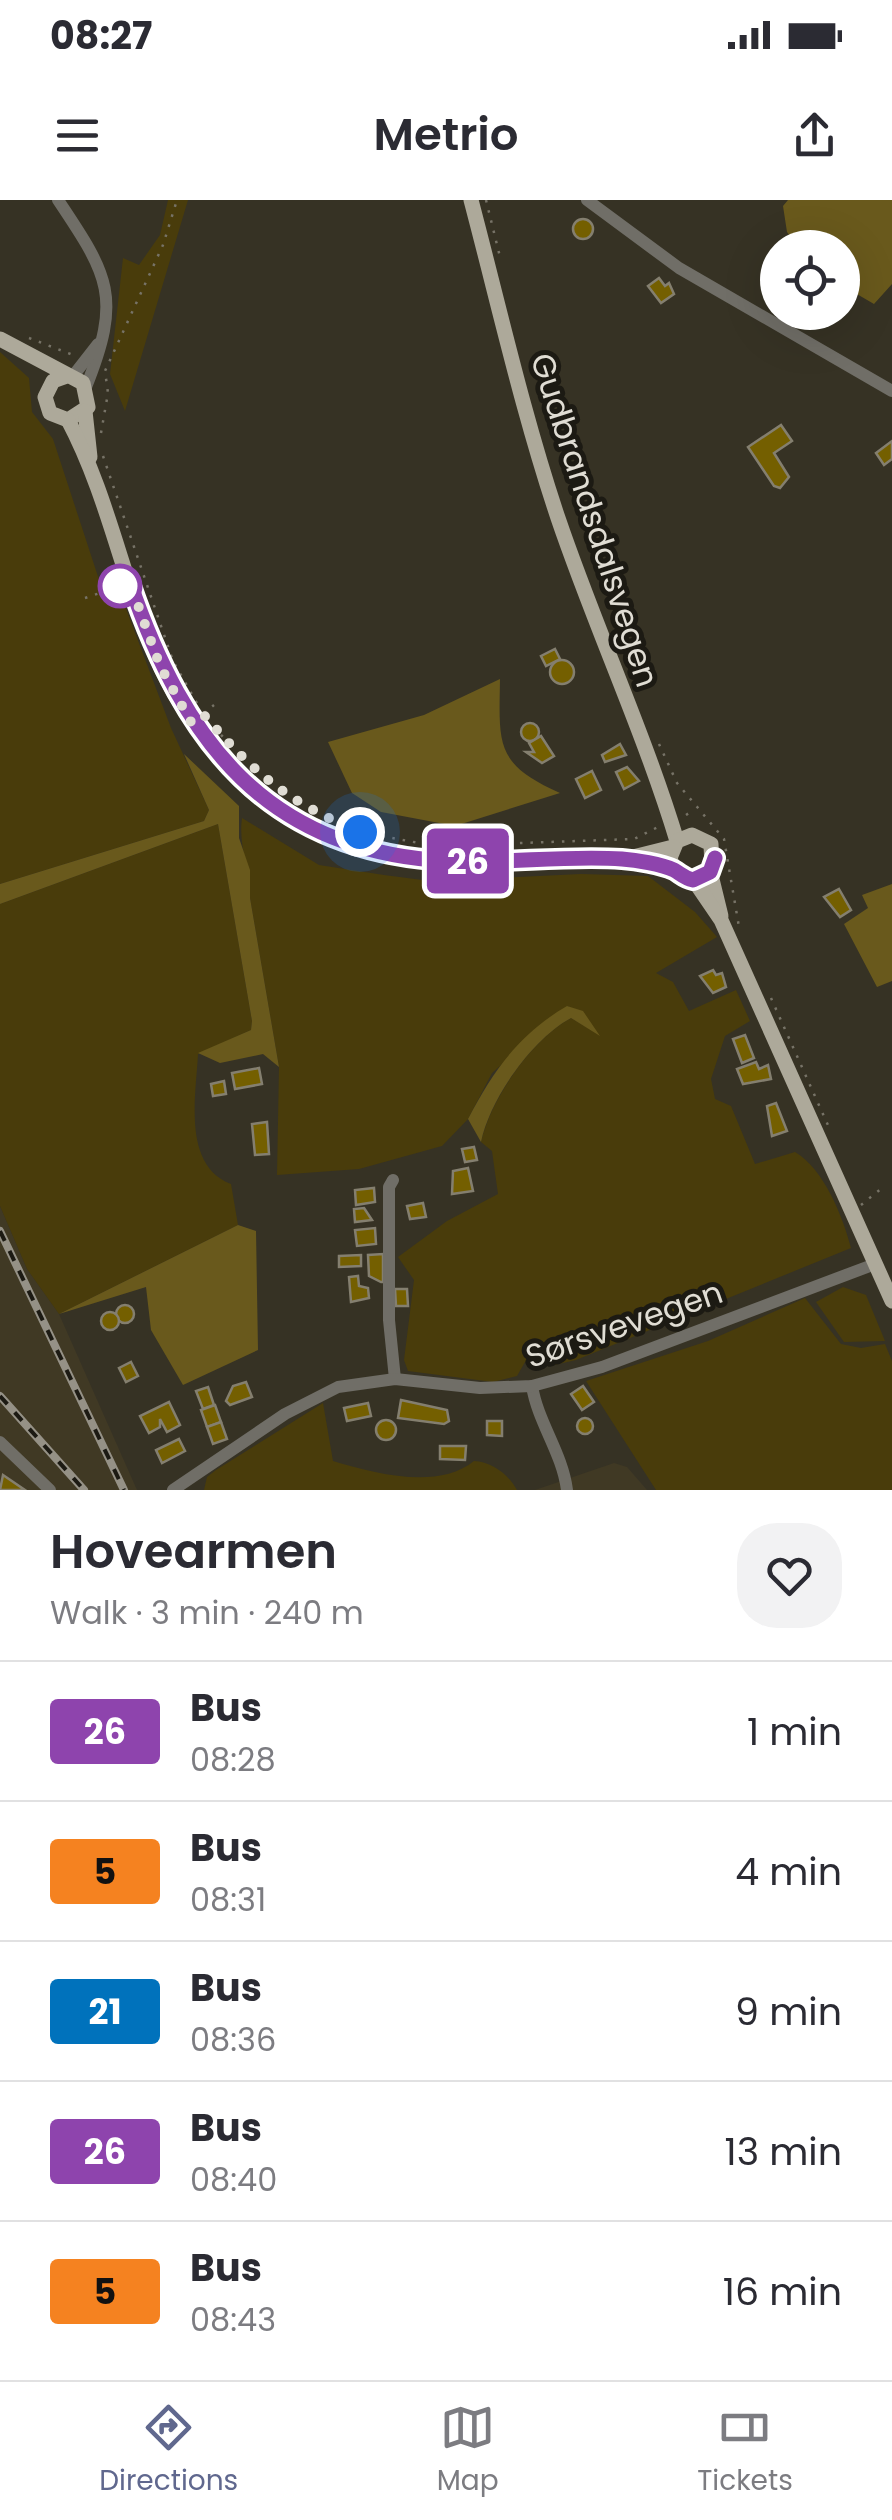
<!DOCTYPE html>
<meta charset="utf-8">
<style>
:root{--surface:#fff;--page:#f2f2f3;--text:#2b2b33;--muted:#7c7c81;--line:#e1e1e2;--accent:#60688e}
body{margin:0;font-family:Poppins,sans-serif;background:var(--page);color:var(--text);height:100vh;display:flex;flex-direction:column;font-size:38px;white-space:nowrap}
*{box-sizing:border-box;margin:0}
p{font-size:32px;color:var(--muted)}
.icon{flex:none;width:55px;height:55px;fill:none;stroke:currentColor;stroke-width:2;stroke-linecap:round;stroke-linejoin:round}
.map{position:relative;height:1290px;overflow:hidden}
.panel{display:flex;flex-direction:column;background:var(--surface);flex:1}
.panel>*{flex:none}
.badge{padding:0 20px;border-radius:8px;font-size:35px;line-height:65px}
.buttons{position:absolute;left:760px;top:30px;display:grid;gap:20px}
.buttons a{display:grid;place-items:center;width:100px;height:100px;border-radius:50%;background:var(--surface);box-shadow:0 10px 40px #0002;font-size:50px}
.you{position:absolute;width:50px;height:50px;margin:-25px;border:8px solid #fff;border-radius:50%;background:#1a73e8;box-shadow:0 0 0 15px #1a73e833}
.map>.badge{position:absolute;translate:-50% -50%;box-shadow:0 0 0 5px #fff}
.round{display:grid;place-items:center;flex:none;width:105px;height:105px;border-radius:40px;background:var(--page)}
.head{display:flex;align-items:center;justify-content:space-between;height:170px;padding:0 50px}
h1{font-size:48px;font-weight:600;line-height:75px}
ul{padding:0;list-style:none}
li{display:flex;align-items:center;gap:30px;height:140px;padding:0 50px;border-top:2px solid var(--line)}
li div{flex:1}
li b{display:block;font-size:38px}
li em{font-style:normal}
li .badge{min-width:110px;font-weight:700;text-align:center}
.status{display:flex;justify-content:space-between;align-items:center;height:70px;padding:0 50px;background:var(--surface);direction:ltr}
.status svg{height:28px;fill:currentColor}
header{display:flex;justify-content:space-between;align-items:center;height:130px;padding:0 50px;background:var(--surface);font-size:45px;font-weight:600}
.tabs{display:flex;justify-content:space-around;align-items:center;height:140px;border-top:2px solid var(--line);background:var(--surface);font-size:28px;color:var(--muted)}
.tabs a{display:grid;justify-items:center;gap:5px}
.tabs .current{color:var(--accent)}
.map>svg:first-child{display:block}
</style>
<div class="status"><b>08:27</b><svg viewBox="0 0 49 12"><path d="M0 12V9h3v3zM5 12V6h3v6zM10 12V3h3v9zM15 12V0h3v12zM26 1h20v11H26zM47 4h2v5h-2z"/></svg></div>
<header><svg class="icon" aria-label="menu" viewBox="0 0 24 24"><path d="M4 6h16M4 12h16M4 18h16"/></svg>Metrio<svg class="icon" aria-label="share" viewBox="0 0 24 24"><path d="M12 15V3M7 8l5-5 5 5M5 13v7h14v-7"/></svg></header>
<div class="map">
<svg width="892" height="1290" viewBox="0 0 892 1290">
<rect width="100%" height="100%" fill="#363224"/>
<g fill="#403924">
<path d="M0 1006 27 1069 59 1114 137 1290H0Z"/>
<path d="M614 1263 627 1267 647 1290H535Z"/>
</g>
<g fill="#493c0b">
<path d="M168 0H188L125 211 110 174 123 58 139 65 160 35Z"/>
<path d="M0 152 29 178 32 212 53 239 105 398H122L171 528 209 610 204 621 0 684Z"/>
<path d="M242 618 319 665 384 675 430 681 581 674 648 676 695 712 717 737 656 773 673 782 689 811 736 790 750 821 725 836 711 879 715 899 731 906 755 964 795 952C824 969 843 1017 851 1048L576 1160 550 1166 525 1162 517 1176 493 1182 408 1171 404 1160 414 1080 398 1057 447 1021 498 994 492 951 481 942C491 899 531 840 571 818L598 834 568 806 492 873 468 919 442 946 359 969 277 975 279 867 250 698C250 670 238 645 242 618Z"/>
<path d="M218 624 252 821 251 830 198 854C196 896 182 965 231 984L238 1025 59 1114 27 1069 0 1006V704Z"/>
<path d="M843 1087 866 1095 885 1141 844 1142 816 1102Z"/>
<path d="M805 1098 841 1144 861 1148 885 1144 892 1161V1290H656L586 1181 708 1141Z"/>
<path d="M323 1203 333 1261C377 1274 438 1290 474 1261 492 1262 508 1274 517 1290H204L207 1277 216 1270Z"/>
</g>
<g fill="#69591c">
<path d="M788 0H892V84L874 104 843 86 842 48 798 47 787 32 783 6Z"/>
<path d="M500 479C499 545 495 564 560 593L455 626 381 612 352 593 328 542 424 515Z"/>
<path d="M184 554 239 606V638L250 670V698L279 867 263 854 220 863 198 853 251 830 252 821 218 624 0 704V684L204 621 209 610Z"/>
<path d="M892 684V781L877 787 844 724 868 708 862 695Z"/>
<path d="M567 806 583 811 600 836 571 818C532 839 490 899 481 942L468 919C493 871 519 834 567 806Z"/>
<path d="M238 1025 256 1031 258 1150 183 1185 151 1130 146 1087 59 1114Z"/>
</g>
<g fill="#745f00" stroke="#847f6f" stroke-width="2.5">
<circle cx="583" cy="29" r="10"/>
<path d="M659 78 665 86 669 83 674 94 661 103 648 86Z"/>
<path d="M781 225 792 241 774 253 789 277 780 288 774 286 748 247Z"/>
<path d="M892 241V259L884 265 876 253Z"/>
<path d="M555 449 560 459 546 466 541 456Z"/>
<circle cx="562" cy="472" r="12"/>
<circle cx="530" cy="532" r="9"/>
<path d="M541 536 554 556 542 563 526 552H534L529 543Z"/>
<path d="M620 544 626 555 605 562 602 555Z"/>
<path d="M627 567 639 581 624 589 616 572Z"/>
<path d="M592 571 601 590 585 598 576 579Z"/>
<path d="M839 689 851 710 840 717 824 697Z"/>
<path d="M713 770 716 775 722 773 726 787 713 793 700 776Z"/>
<path d="M745 835 754 858 742 863 733 839Z"/>
<path d="M756 862 759 869 768 865 771 879 743 884 737 869Z"/>
<path d="M259 868 262 884 235 889 232 873Z"/>
<path d="M224 881 226 894 213 896 211 884Z"/>
<path d="M776 903 787 931 772 936 767 906Z"/>
<path d="M267 922 269 954 255 955 252 924Z"/>
<path d="M474 947 477 960 465 962 462 949Z"/>
<path d="M468 968 473 991 452 994 453 971Z"/>
<path d="M374 988 375 1002 356 1005 355 990Z"/>
<path d="M423 1003 426 1017 410 1019 407 1006Z"/>
<path d="M364 1008 372 1020 355 1022 354 1009Z"/>
<path d="M375 1028 376 1044 357 1046 355 1030Z"/>
<path d="M383 1054V1082H381L369 1076 368 1055Z"/>
<path d="M361 1055V1066L339 1067V1056Z"/>
<path d="M358 1076 359 1086 368 1088 369 1098 351 1102 349 1077Z"/>
<path d="M395 1089H407L408 1106H396Z"/>
<circle cx="125" cy="1114" r="9"/>
<circle cx="110" cy="1121" r="9"/>
<path d="M131 1162 138 1176 126 1182 119 1168Z"/>
<path d="M246 1182 252 1197 230 1205 226 1201 233 1186Z"/>
<path d="M583 1186 594 1202 582 1210 571 1194Z"/>
<path d="M208 1187 214 1205 203 1209 196 1191Z"/>
<path d="M401 1200 447 1210 449 1221 444 1224 398 1218Z"/>
<path d="M169 1202 180 1225 167 1232 160 1219V1227L149 1233 140 1216Z"/>
<path d="M368 1203 371 1216 347 1221 344 1208Z"/>
<path d="M215 1205 221 1222 207 1227 201 1210Z"/>
<circle cx="585" cy="1226" r="8"/>
<circle cx="386" cy="1230" r="10"/>
<path d="M487 1221H502V1236L487 1235Z"/>
<path d="M221 1222 227 1239 213 1244 207 1227Z"/>
<path d="M179 1239 185 1251 162 1263 156 1250Z"/>
<path d="M440 1246H466L465 1260 440 1259Z"/>
<path d="M3 1275 25 1290H0Z"/>
</g>
<g fill="none" stroke-linecap="round" stroke-linejoin="round">
<g stroke="#777367" stroke-width="2.5" stroke-dasharray="2.5 8" stroke-linecap="butt">
<path d="M486 0 500 57"/>
<path d="M29 138 73 155"/>
<path d="M101 233 108 193 105 171 163 45 177 0"/>
<path d="M103 256 173 461 198 505"/>
<path d="M85 398 115 388"/>
<path d="M204 513 214 505"/>
<path d="M214 527 232 547"/>
<path d="M659 544 677 583 724 639 739 727"/>
<path d="M686 615 694 610"/>
<path d="M382 636 419 643"/>
<path d="M436 646 634 639 660 626"/>
<path d="M771 798 831 932"/>
<path d="M861 1005 882 988"/>
</g>
<g stroke="#706e67" stroke-width="12">
<path d="M58 0C109 76 122 97 86 187"/>
<path d="M587 0 679 68 892 191"/>
<path d="M73 176 98 144"/>
<path d="M393 980 389 987V1120L395 1179"/>
<path d="M532 1186C538 1223 562 1252 567 1290"/>
<path d="M0 1242 50 1290"/>
<path d="M173 1290 285 1214 338 1187 395 1179 480 1188 532 1186 602 1167 875 1064"/>
</g>
<g stroke="#ada99a" stroke-width="15">
<path d="M471 0C499 106 523 214 558 318 595 427 644 532 677 641"/>
<path d="M0 139 83 183 88 207 68 220 50 213 45 197 53 181 67 176"/>
<path d="M85 211 90 257"/>
<path d="M68 220C110 299 124 388 161 468 215 582 321 654 447 661 505 664 564 655 622 659 636 660 661 664 674 670 681 674 684 678 693 679L712 668 711 644 692 635 677 641 670 658 674 670"/>
<path d="M625 659 673 647"/>
<path d="M710 671 721 716"/>
<path d="M693 679 721 720 892 1101"/>
</g>
<g stroke="#959186" stroke-width="8">
<g id="rail">
<path d="M0 1031 124 1290"/>
<path d="M0 1196 84 1290"/>
</g>
</g>
<use href="#rail" stroke="#1c1a13" stroke-width="4" stroke-dasharray="11" stroke-linecap="butt"/>
</g>
<g fill="none" stroke-linecap="round" stroke-linejoin="round">
<g stroke="#fff" stroke-width="22">
<path id="line" d="M117 387 130 383C184 541 267 652 447 661 505 664 564 655 622 659 636 660 661 664 674 670 681 674 684 678 693 680L710 672 715 658"/>
</g>
<use href="#line" stroke="#8e44ad" stroke-width="15"/>
<path stroke="#e0ddd4" stroke-width="10" stroke-dasharray="0 18" d="M120 386 130 383 160 466 191 522 203 514C254 573 287 602 360 632"/>
</g>
<circle fill="#fff" stroke="#8e44ad" stroke-width="5" cx="120" cy="386" r="20"/>
<g text-anchor="middle" dominant-baseline="central" stroke-width="10" stroke-linejoin="round" paint-order="stroke">
<g font-size="32" fill="#e0ddd4" stroke="#1c1a13">
<text transform="translate(595 320) rotate(72)">Gudbrandsdalsvegen</text>
<text transform="translate(624 1124) rotate(-19)">Sørsvevegen</text>
</g>
</g>
</svg>
<div class="buttons">
<a><svg class="icon" aria-label="locate" viewBox="0 0 24 24"><circle cx="12" cy="12" r="6"/><path d="M12 2v4M12 18v4M2 12h4M18 12h4"/></svg></a>
</div>
<div class="you" style="left:360px;top:632px"></div>
<b class="badge" style="left:468px;top:661px;background:#8e44ad;color:#fff">26</b>
</div>
<section class="panel">
<div class="head"><div><h1>Hovearmen</h1><p>Walk · 3 min · 240 m</p></div><a class="round"><svg class="icon" aria-label="heart" viewBox="0 0 24 24"><path d="M12 20l-8-8c-3-5 5-10 8-4 3-6 11-1 8 4z"/></svg></a></div>
<ul>
<li><span class="badge" style="background:#8e44ad;color:#fff">26</span><div><b>Bus</b><p>08:28</p></div><em>1 min</em></li>
<li><span class="badge" style="background:#f58220;color:#111">5</span><div><b>Bus</b><p>08:31</p></div><em>4 min</em></li>
<li><span class="badge" style="background:#0072bc;color:#fff">21</span><div><b>Bus</b><p>08:36</p></div><em>9 min</em></li>
<li><span class="badge" style="background:#8e44ad;color:#fff">26</span><div><b>Bus</b><p>08:40</p></div><em>13 min</em></li>
<li><span class="badge" style="background:#f58220;color:#111">5</span><div><b>Bus</b><p>08:43</p></div><em>16 min</em></li>
</ul>
</section>
<nav class="tabs">
<a class="current"><svg class="icon" aria-label="directions" viewBox="0 0 24 24"><path d="M12 3l9 9-9 9-9-9zM9 14v-3h6M13 9l2 2-2 2"/></svg>Directions</a>
<a><svg class="icon" aria-label="map" viewBox="0 0 24 24"><path d="M3 6l6-2 6 2 6-2v14l-6 2-6-2-6 2zM9 4v14M15 6v14"/></svg>Map</a>
<a><svg class="icon" aria-label="tickets" viewBox="0 0 24 24"><path d="M3 7h18v10H3zM15 7v10"/></svg>Tickets</a>
</nav>
